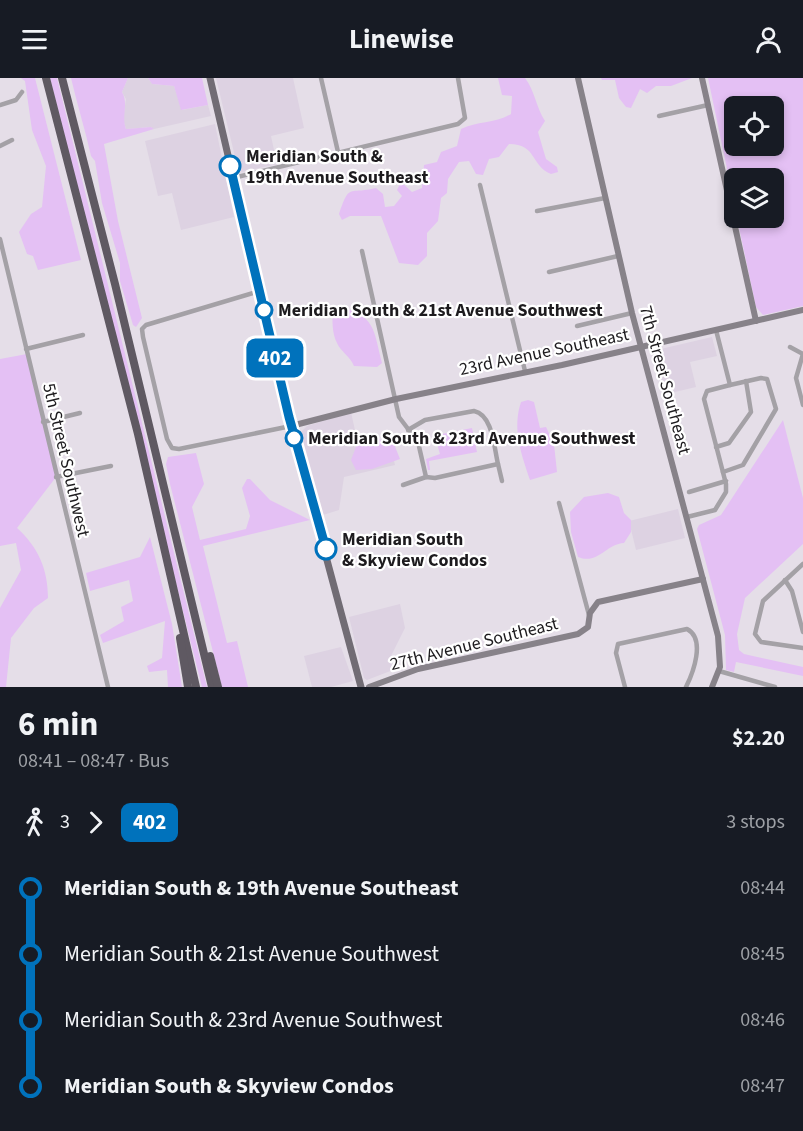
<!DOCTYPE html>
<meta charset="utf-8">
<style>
:root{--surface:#171b24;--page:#20242c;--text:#f1f3f6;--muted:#9ea1a6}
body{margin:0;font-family:"Source Sans 3",sans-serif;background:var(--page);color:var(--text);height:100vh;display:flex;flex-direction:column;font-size:22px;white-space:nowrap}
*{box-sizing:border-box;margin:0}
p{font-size:20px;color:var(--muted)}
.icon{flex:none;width:33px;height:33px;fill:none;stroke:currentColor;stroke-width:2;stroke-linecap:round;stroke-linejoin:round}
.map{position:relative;height:609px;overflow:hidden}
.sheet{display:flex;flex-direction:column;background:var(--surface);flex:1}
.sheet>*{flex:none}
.badge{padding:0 12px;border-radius:9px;font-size:21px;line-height:39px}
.buttons{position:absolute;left:724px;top:18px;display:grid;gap:12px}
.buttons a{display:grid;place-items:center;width:60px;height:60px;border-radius:9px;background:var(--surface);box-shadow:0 3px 9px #0003;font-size:30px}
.map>.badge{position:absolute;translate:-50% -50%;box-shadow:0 0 0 3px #fff}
.legs{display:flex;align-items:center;gap:9px;height:66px;padding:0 18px;font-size:20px}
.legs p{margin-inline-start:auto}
.head{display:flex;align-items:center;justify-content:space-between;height:102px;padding:0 18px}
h1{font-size:33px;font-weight:700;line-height:45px}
ul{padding:0 18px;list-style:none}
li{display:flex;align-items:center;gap:21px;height:66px;font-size:22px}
li i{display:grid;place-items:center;width:9px;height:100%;margin:0 8px;background:currentColor}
li i::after{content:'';width:15px;height:15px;margin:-8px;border:4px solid;border-radius:50%;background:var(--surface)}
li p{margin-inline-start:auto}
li:first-child i{background:linear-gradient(#0000 50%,currentColor 0)}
li:last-child i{background:linear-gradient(currentColor 50%,#0000 0)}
header{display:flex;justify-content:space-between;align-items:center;height:78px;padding:0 18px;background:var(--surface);font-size:27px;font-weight:700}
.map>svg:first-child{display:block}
</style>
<header><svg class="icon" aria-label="menu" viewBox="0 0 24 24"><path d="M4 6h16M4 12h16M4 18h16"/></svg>Linewise<svg class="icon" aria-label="person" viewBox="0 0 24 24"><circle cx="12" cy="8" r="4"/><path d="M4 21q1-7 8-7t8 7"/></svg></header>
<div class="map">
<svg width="803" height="609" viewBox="0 0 803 609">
<rect width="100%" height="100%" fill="#e5dee8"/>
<g fill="#ddd2e2">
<path d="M128 0H148L152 6 174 8 182 32 208 27 211 38 154 51 151 49 126 51 123 41 126 21 122 14Z"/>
<path d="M216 0H293L304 50 271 58 277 86 242 94 238 91Z"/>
<path d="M215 46 234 139 181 152 172 115 158 118 145 63Z"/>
<path d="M712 259 717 278 690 284 696 309 662 317 652 273Z"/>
<path d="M351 334 359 371 390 366 395 387 344 399 339 432 323 437 300 355 307 348Z"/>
<path d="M678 431 685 460 636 472 629 443Z"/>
<path d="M400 526 405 550 390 580 393 592 367 602 364 600 349 539Z"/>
<path d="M341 569 353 603 331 609H312L304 578Z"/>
</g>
<g fill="#e4c0f4" fill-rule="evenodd">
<path d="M21 0H35L81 182 38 192 33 178 27 176 19 154 31 136 42 129 46 88 32 52 25 3Z"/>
<path d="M50 0H57L207 609H202Z"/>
<path d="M71 0H128L122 14C129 26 121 38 126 51L151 49 154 51 104 66 118 143 142 240 136 249 133 247 120 203V185L102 125 95 83 91 78C85 51 77 26 71 0Z"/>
<path d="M148 0H202L208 27 181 32 174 8 152 6Z"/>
<path d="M498 0H525C535 13 536 29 545 43L538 54 546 81 557 89 558 94 551 96C530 87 537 66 509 66L499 79 489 81 483 97 476 96 469 83 459 84 448 101 447 115 441 120 438 143 427 155V178L418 187 399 185 381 138H350L342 142 339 136C350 104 348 117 376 110L383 116 385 129 394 128 402 118 397 112 401 104 412 114 422 110 424 87 437 84 441 74 457 68 461 51C477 43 495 46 511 36L512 18 502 17Z"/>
<path d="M601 0H692L671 8H656L647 15 640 11 631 30 626 29 619 20 615 2H602Z"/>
<path d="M708 0H803V228L763 237 756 229 737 140H774V100H735V129ZM774 28V68H735V28Z"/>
<path d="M337 228C376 238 373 250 382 285L377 289 354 288C350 278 341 274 337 265 332 256 332 241 333 232Z"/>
<path d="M27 276 56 399 17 450C38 469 48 491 48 520L34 530 11 560 6 609H0V530L21 492 16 465 0 468V281Z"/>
<path d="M528 322 534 324 540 350 546 349 554 366 557 394 530 402C521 375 512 351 521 324Z"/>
<path d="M783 342 803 420V466L745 520 737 556 739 572 744 576 803 589V598L736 584 734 594 726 592 725 557 697 451 699 447 721 437Z"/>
<path d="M472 350 477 374 429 383 430 392H428L426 381 440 376 435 359 432 358Z"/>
<path d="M375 355 381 363 394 366 400 381 372 391 356 392 351 382 359 361Z"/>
<path d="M196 375 204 406 192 429 200 462 246 451 250 438 242 410 247 401H250L270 422 310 442 203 468 227 565 237 563 248 609H222L170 406 166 386 168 379Z"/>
<path d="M608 415 619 419 624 435 631 442V454L624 465C606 466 598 487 578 479L571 454 570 434 584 419Z"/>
<path d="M150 459 172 546 182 609H168L167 592 149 594 147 588 162 580 165 543 103 565 100 557 124 543 121 529 133 523 129 502 90 513 86 495 140 479Z"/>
</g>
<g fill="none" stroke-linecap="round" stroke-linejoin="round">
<g stroke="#a4a1a6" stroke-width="4.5">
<path d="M321 0 338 74"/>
<path d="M0 27 16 22 22 14"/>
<path d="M659 38 708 27"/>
<path d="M0 68 12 62"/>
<path d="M233 100 458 46 465 40 458 0"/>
<path d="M480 107 525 293"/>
<path d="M537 133 605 120"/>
<path d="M0 161 108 609"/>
<path d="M362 173 399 339 418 364 426 399"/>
<path d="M549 194 618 178"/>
<path d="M260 213 146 247 142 251 143 259 167 361 172 370 179 371 291 348"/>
<path d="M577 248 632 235"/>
<path d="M790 269 803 276"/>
<path d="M26 271 83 257"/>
<path d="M803 276 796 300 803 327"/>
<path d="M43 344 80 335"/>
<path d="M716 369 729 365 751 334 746 303"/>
<path d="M498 386 502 403"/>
<path d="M723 394 743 387 776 331 767 301 761 300 730 307"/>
<path d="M56 399 111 388"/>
<path d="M403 407 426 399 435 400 498 386C494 370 493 337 474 333L425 342 408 352"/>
<path d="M689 414 726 403"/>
<path d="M559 425 589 537"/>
<path d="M687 439 715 432 726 414V406L704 321 707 313 730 307 716 252"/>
<path d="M803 486 763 523 755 556 761 564 803 570"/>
<path d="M785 502 792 513 803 554"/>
<path d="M719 593 775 609"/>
<path d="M625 609 616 575 618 566 687 551C706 561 693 595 686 609"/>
</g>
<g stroke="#878289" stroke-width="6">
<path d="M578 0 632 235 718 558 720 589 712 609"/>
<path d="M702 0 756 243"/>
<path d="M291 348 396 321 562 287 803 232"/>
<path d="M369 609 418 591 578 556 588 549 590 535 598 524 703 501"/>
</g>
<path stroke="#716c74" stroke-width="7" d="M210 0 291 348 361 609"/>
<g stroke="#5f5962" stroke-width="8">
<path d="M46 0 138 356 196 609"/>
<path d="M62 0 115 206 212 609"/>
<path d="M180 560 188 609"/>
<path d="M210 578 218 609"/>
</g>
</g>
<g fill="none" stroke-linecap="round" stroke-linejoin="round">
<g stroke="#fff" stroke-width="14">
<path id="line-1" d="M230 88 289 339 326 471"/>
</g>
<use href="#line-1" stroke="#0072bc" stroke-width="9"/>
</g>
<g fill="#fff" stroke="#0072bc" stroke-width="3">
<circle cx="230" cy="88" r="10"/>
<circle cx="264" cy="232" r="8"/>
<circle cx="294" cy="360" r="8"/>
<circle cx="326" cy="471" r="10"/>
</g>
<g text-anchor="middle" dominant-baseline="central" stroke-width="4.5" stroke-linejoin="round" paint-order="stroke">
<g font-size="18" font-weight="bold" fill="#1d1b1e" stroke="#fff" text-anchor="start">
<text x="246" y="78">Meridian South &amp;<tspan x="246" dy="21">19th Avenue Southeast</tspan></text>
<text x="278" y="232">Meridian South &amp; 21st Avenue Southwest</text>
<text x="308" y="360">Meridian South &amp; 23rd Avenue Southwest</text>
<text x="342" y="461">Meridian South<tspan x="342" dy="21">&amp; Skyview Condos</tspan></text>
</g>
<g font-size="18" fill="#1d1b1e" stroke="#fff">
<text transform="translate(544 274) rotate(-12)">23rd Avenue Southeast</text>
<text transform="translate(665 302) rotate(75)">7th Street Southeast</text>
<text transform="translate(66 382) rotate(77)">5th Street Southwest</text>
<text transform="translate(474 566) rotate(-14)">27th Avenue Southeast</text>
</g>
</g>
</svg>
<div class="buttons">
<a><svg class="icon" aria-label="locate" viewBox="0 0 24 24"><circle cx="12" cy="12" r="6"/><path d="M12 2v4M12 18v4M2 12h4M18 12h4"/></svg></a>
<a><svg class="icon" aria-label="layers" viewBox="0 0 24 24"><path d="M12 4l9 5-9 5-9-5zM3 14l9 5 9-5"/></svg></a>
</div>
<b class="badge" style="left:275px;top:280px;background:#0072bc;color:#fff">402</b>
</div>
<section class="sheet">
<div class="head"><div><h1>6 min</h1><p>08:41 – 08:47 · Bus</p></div><b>$2.20</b></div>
<div class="legs"><svg class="icon" aria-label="walk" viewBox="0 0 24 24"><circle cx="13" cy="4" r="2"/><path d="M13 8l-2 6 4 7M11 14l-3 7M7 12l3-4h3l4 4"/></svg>3<svg class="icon" aria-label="forward" viewBox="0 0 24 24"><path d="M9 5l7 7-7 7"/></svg><b class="badge" style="background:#0072bc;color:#fff">402</b><p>3 stops</p></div>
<ul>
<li><i style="color:#0072bc"></i><b>Meridian South &amp; 19th Avenue Southeast</b><p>08:44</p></li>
<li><i style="color:#0072bc"></i><span>Meridian South &amp; 21st Avenue Southwest</span><p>08:45</p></li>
<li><i style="color:#0072bc"></i><span>Meridian South &amp; 23rd Avenue Southwest</span><p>08:46</p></li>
<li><i style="color:#0072bc"></i><b>Meridian South &amp; Skyview Condos</b><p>08:47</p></li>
</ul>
</section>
